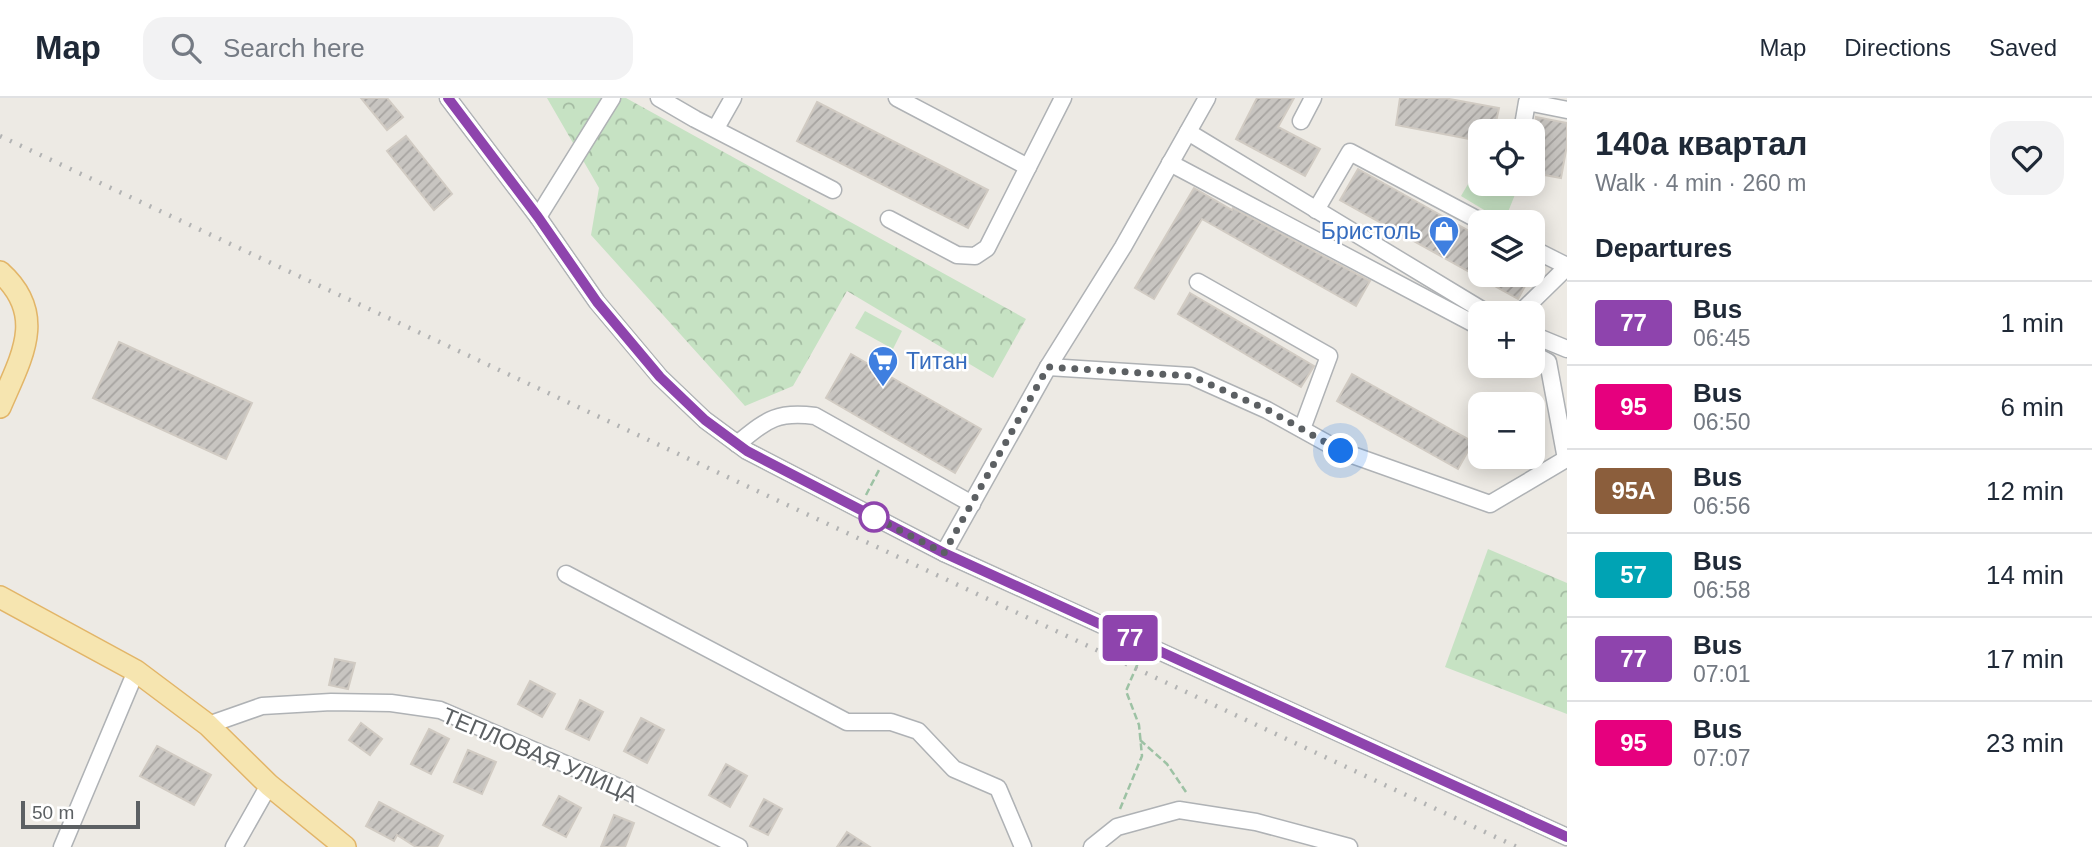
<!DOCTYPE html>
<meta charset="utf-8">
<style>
:root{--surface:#fff;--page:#f2f2f3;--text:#1f2937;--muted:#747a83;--line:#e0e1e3}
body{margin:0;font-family:Helvetica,sans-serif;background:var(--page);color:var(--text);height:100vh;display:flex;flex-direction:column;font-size:26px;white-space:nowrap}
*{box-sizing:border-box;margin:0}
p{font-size:23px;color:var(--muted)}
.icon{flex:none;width:38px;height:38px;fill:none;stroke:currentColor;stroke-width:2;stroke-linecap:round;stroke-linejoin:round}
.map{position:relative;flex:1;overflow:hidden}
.drawer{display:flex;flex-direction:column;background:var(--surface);width:525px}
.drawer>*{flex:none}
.badge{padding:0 14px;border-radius:5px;font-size:24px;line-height:46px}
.tools{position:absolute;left:1468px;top:21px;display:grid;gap:14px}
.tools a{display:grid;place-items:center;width:77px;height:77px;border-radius:14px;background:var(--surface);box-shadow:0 4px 18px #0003;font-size:35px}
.scale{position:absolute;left:21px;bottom:18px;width:119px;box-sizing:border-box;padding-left:7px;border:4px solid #5c6063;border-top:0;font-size:19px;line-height:24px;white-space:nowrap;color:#5c6063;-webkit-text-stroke:5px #fff;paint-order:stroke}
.you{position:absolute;width:35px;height:35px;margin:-18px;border:5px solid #fff;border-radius:50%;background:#1a73e8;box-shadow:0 0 0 10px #1a73e833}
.map>.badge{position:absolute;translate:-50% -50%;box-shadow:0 0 0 4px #fff}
h2{padding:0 28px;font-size:26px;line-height:63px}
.round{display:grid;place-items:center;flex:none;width:74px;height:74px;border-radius:21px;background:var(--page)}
.overview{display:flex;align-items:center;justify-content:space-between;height:119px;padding:0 28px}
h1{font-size:33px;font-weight:700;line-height:52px}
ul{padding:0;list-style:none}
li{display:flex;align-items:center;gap:21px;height:84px;padding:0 28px;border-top:2px solid var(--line)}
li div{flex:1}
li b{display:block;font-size:26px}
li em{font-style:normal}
li .badge{min-width:77px;font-weight:700;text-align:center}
header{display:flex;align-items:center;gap:42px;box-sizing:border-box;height:98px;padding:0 35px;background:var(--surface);border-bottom:2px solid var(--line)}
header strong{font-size:33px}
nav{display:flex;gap:38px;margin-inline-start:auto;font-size:24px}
.search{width:490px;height:63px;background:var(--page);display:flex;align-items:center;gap:18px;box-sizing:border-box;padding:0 24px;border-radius:21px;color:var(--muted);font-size:26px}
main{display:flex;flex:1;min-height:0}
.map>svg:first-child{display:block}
</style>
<header>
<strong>Map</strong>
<div class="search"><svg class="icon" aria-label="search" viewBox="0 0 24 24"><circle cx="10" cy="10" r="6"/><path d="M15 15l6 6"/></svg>Search here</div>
<nav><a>Map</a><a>Directions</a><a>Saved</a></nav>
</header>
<main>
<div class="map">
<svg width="1567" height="749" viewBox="0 0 1567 749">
<defs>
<pattern id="forest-crowns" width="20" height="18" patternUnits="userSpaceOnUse" patternTransform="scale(1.75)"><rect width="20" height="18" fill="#c6e2c3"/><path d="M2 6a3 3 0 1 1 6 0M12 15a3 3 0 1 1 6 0" fill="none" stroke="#a4bba2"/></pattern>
<pattern id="building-hatch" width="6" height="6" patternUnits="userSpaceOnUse" patternTransform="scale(1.75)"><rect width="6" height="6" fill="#c8c5c1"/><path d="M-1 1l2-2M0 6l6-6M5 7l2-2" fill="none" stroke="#a6a3a0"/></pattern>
</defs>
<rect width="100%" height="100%" fill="#edeae4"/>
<g fill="url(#forest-crowns)">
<path d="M547 0H626L1026 221 993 280 847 193 793 288 745 308 591 137 599 90Z"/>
<path d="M1488 451 1567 485V616L1445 569Z"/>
</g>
<g fill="#c6e2c3">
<path d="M1478 69 1480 71V86H1503L1516 94 1504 124 1461 98Z"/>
<path d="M865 213 902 233 893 251 855 230Z"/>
</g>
<g fill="url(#building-hatch)" stroke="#d1cbc3" stroke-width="2">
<path d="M361 0H387L403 19 387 32Z"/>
<path d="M1257 0H1294L1278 29 1320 51 1305 78 1236 41Z"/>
<path d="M1400 0H1444L1499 10 1494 33H1480V43L1396 27Z"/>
<path d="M817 4 988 92 968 130 797 43Z"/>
<path d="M1536 19 1567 25V47L1561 80 1533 75V37Z"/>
<path d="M406 38 452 96 434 112 387 53Z"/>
<path d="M1358 71 1480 139V177H1531L1518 201 1340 102Z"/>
<path d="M1194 90 1232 112 1233 110 1370 183 1356 208 1202 121 1154 201 1135 190Z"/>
<path d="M1190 195 1314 268 1301 289 1178 216Z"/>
<path d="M119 244 252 305 226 361 93 300Z"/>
<path d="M851 256 981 331 955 375 826 300Z"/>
<path d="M1352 276 1473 344 1458 371 1337 303Z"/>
<path d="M335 561 355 565 348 591 329 587Z"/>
<path d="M530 583 555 596 542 619 518 606Z"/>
<path d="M580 602 603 614 589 642 566 631Z"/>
<path d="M641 620 664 632 647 665 624 653Z"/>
<path d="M361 625 382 641 370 657 349 642Z"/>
<path d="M429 631 449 641 431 676 411 666Z"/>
<path d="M157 648 211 677 194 707 140 678Z"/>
<path d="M468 652 496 664 482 696 454 684Z"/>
<path d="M726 666 747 678 730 709 709 697Z"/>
<path d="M559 698 581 710 566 739 543 727Z"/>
<path d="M764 701 782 711 768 737 750 728Z"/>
<path d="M379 704 443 738 437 749H416L397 737 394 743 366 728Z"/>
<path d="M614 717 634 725 625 749H601Z"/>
<path d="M847 734 870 749H837Z"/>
</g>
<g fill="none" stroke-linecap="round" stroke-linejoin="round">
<g stroke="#afb2b5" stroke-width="19">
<g id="minor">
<path d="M448 0 538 119 597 204 660 279 705 322 747 353 944 455 1567 739"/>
<path d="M659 0 695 21 833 92"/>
<path d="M897 0 1028 69"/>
<path d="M1301 23 1313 0"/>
<path d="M716 30 733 0"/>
<path d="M1522 33 1527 4 1567 12"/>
<path d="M1188 34 1487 215"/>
<path d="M1170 65 1480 229"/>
<path d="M1316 112 1350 54 1482 124"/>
<path d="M538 119 612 0"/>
<path d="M889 121 957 157 975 158 987 150 1063 0"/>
<path d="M1533 151 1567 168"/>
<path d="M1198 184 1329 258 1302 331"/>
<path d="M1520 215 1567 169"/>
<path d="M1533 237 1567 251"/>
<path d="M1048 269 1191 278 1267 312 1341 353 1490 406 1566 361 1548 264 1533 256"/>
<path d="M737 346C767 322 776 313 815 318L972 406"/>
<path d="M944 455 1048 269 1123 149 1207 0"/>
<path d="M566 476 847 624H891L918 633 954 671 998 690 1023 749"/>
<path d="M208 627 262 608 331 604 391 605 440 612 621 690 739 749"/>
<path d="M62 749 136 573"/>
<path d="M234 749 269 687"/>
<path d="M1092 749 1117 729 1179 712 1256 724 1349 749"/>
</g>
</g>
<g stroke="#e2b568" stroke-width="24">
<g id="major">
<path d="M0 174C48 217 21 260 0 309"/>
<path d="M0 499 136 573 208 627 269 687 345 749"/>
</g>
</g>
<g stroke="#9dc2a4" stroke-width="2.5" stroke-dasharray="7 3.5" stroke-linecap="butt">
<path d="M866 397 879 372"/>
<path d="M1140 642 1167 666 1188 697"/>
<path d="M1120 711 1142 658 1139 627 1126 593 1138 565 1136 559"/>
</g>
<use href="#minor" stroke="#fff" stroke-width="16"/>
<use href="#major" stroke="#f6e5b0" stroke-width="21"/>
<path stroke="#b2b3b3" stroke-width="4.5" stroke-dasharray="2 9" stroke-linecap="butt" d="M0 38 1517 749"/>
</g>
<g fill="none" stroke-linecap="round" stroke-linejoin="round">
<g stroke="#fff" stroke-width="16">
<path id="line" d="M448 0 538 119 597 204 660 279 705 322 747 353 944 455 1567 739"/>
</g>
<use href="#line" stroke="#8e44ad" stroke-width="10"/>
<path stroke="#5c6063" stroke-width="7" stroke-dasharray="0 12.6" d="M874 419 870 417 944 455 1048 269 1191 278 1268 312 1341 353"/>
</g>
<defs>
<g id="shop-pin" transform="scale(1.575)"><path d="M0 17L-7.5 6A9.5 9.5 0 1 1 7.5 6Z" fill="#3f7fe0" stroke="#fff"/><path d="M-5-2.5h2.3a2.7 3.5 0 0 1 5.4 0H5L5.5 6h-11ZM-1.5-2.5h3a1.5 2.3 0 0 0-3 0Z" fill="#fff"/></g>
<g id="supermarket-pin" transform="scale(1.575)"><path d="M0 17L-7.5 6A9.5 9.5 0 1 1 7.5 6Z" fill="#3f7fe0" stroke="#fff"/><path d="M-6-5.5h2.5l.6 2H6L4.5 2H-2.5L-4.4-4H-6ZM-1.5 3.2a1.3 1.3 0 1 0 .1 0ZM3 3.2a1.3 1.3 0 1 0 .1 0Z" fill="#fff"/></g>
</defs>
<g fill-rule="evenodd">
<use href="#shop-pin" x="1444" y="133"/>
<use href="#supermarket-pin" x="883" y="263"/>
</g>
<circle fill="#fff" stroke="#8e44ad" stroke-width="3.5" cx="874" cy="419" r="14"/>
<g text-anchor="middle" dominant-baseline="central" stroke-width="5" stroke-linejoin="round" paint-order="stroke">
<g font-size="23" fill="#366cbe" stroke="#fff" text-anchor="end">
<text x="1421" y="133">Бристоль</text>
<text x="906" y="263" text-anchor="start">Титан</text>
</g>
<g font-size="23" fill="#5c6063" stroke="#fff">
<text transform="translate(540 657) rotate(23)">ТЕПЛОВАЯ УЛИЦА</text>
</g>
</g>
</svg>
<div class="tools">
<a><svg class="icon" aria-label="locate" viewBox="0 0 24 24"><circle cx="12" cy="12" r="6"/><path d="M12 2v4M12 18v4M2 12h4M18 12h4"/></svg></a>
<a><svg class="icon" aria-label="layers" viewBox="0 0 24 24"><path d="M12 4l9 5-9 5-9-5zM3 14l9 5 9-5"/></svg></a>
<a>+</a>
<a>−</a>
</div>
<div class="scale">50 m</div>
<div class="you" style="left:1341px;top:353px"></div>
<b class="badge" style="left:1130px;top:540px;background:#8e44ad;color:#fff">77</b>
</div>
<section class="drawer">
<div class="overview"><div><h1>140а квартал</h1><p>Walk · 4 min · 260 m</p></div><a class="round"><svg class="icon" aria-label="heart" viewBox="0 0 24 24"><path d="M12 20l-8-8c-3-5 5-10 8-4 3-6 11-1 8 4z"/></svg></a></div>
<h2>Departures</h2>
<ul>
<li><span class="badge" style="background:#8e44ad;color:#fff">77</span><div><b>Bus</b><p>06:45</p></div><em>1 min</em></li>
<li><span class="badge" style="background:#e6007e;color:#fff">95</span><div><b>Bus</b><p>06:50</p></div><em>6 min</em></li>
<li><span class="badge" style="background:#8b5e3c;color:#fff">95А</span><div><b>Bus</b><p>06:56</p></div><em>12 min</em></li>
<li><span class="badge" style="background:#00a3b4;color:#fff">57</span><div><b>Bus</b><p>06:58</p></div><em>14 min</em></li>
<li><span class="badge" style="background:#8e44ad;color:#fff">77</span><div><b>Bus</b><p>07:01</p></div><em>17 min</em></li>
<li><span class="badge" style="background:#e6007e;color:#fff">95</span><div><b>Bus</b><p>07:07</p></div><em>23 min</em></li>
</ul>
</section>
</main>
